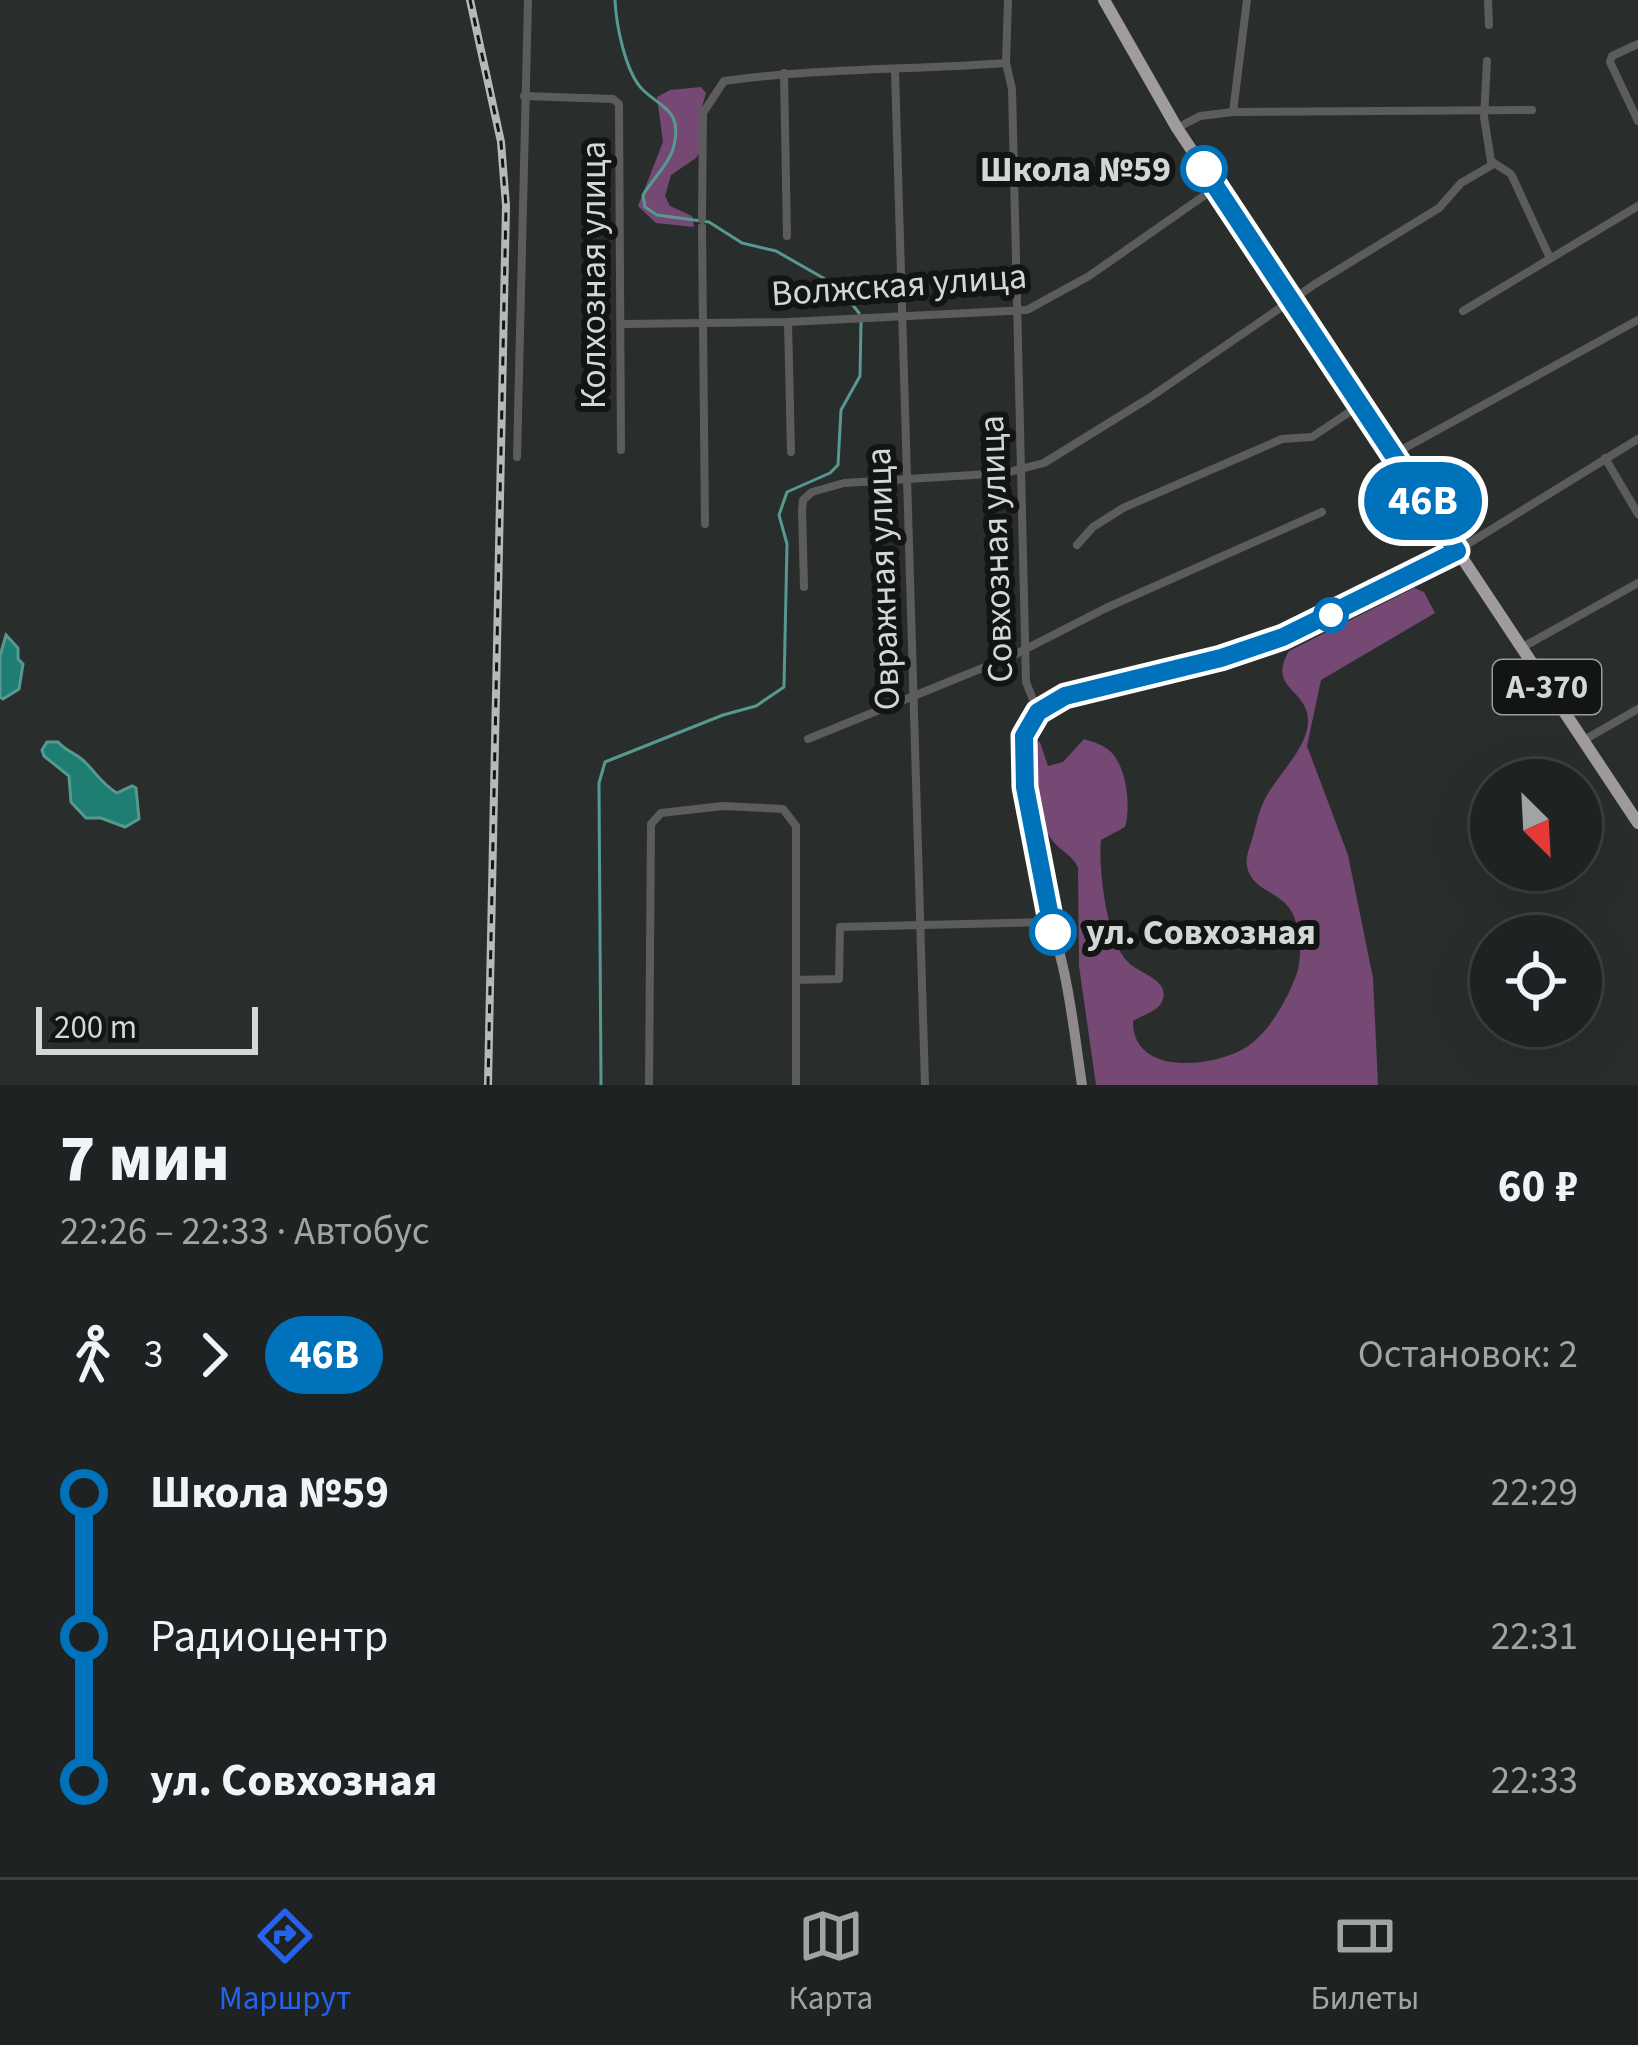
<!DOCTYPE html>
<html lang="ru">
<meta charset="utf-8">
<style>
:root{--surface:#1f2222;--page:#2c2f2f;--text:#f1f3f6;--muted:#a1a4a5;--line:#3c3f40;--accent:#2563eb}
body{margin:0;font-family:"Source Sans 3",sans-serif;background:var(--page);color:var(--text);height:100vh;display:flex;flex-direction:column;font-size:45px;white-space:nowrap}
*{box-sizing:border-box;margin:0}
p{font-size:39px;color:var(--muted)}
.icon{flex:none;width:66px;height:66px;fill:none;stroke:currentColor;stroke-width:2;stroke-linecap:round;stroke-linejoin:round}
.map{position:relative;height:1085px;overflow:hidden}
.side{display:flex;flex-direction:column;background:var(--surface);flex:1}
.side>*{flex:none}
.badge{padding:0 24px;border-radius:39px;font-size:42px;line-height:78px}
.needle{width:78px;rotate:156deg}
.tools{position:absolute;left:1470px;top:759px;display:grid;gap:24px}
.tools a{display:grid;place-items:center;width:132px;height:132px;border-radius:50%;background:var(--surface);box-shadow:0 12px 48px #0002,0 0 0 3px var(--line);font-size:60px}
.scale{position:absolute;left:36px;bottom:30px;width:222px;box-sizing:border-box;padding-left:12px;border:6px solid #d4d7d7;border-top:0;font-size:33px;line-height:42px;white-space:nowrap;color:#d4d7d7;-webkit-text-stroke:9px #131515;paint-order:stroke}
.map>.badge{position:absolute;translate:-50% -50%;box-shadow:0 0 0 6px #fff}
.legs{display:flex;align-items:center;gap:18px;height:132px;padding:0 60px;font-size:39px}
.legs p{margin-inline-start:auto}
.headline{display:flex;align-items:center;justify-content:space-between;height:204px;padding:0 60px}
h1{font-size:66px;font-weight:800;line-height:90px}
ul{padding:0 60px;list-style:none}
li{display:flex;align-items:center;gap:42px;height:144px;font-size:45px}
li i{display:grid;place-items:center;width:18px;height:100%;margin:0 15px;background:currentColor}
li i::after{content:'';width:30px;height:30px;margin:-15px;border:9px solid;border-radius:50%;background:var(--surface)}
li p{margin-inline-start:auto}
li:first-child i{background:linear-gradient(#0000 50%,currentColor 0)}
li:last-child i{background:linear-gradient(currentColor 50%,#0000 0)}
.dock{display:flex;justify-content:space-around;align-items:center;height:168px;border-top:3px solid var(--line);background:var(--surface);font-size:33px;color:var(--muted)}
.dock a{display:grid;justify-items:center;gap:6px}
.dock .selected{color:var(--accent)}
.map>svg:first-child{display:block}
</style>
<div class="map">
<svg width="1638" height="1085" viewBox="0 0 1638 1085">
<rect width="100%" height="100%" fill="#292e2d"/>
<g fill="#764874">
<path d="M701 87 706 93 699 118 700 151 696 158 671 175 665 196 670 206 692 216 694 227 656 223 638 206 663 142 657 97 670 90Z"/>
<path d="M1414 588 1424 592 1435 613 1321 680 1307 746 1348 855 1373 978 1378 1085H1096L1079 966 1078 868C1073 855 1060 851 1052 840 1033 815 1034 772 1036 742H1040L1048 766 1063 762 1084 739C1093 742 1104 745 1111 752 1127 768 1131 807 1125 827L1101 840C1098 869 1107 940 1127 961 1137 973 1169 979 1163 999 1160 1011 1142 1015 1133 1021 1132 1076 1212 1068 1245 1048 1270 1032 1287 1000 1297 973 1303 953 1301 918 1285 903 1272 891 1250 886 1247 866 1245 857 1250 847 1252 839 1256 827 1258 814 1263 803 1274 778 1306 751 1308 723 1310 689 1266 690 1289 651Z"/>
</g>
<g fill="#1e7e71" stroke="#559990" stroke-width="3">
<path d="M6 635 18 648V659L23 664 19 689 3 699 0 697V656Z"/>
<path d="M47 742H58C67 752 76 753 85 762 96 773 103 785 117 793L132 786 136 788 139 819 125 827 101 818H86L71 802 69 776 44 756 42 750Z"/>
</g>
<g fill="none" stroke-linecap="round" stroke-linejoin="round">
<g stroke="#559990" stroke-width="3">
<path d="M615 0C616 24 625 71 642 89 661 108 684 110 673 149 669 164 651 181 643 195L645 207 657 215 709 222 742 243 776 251 839 287 859 313"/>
<path d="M601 1085 599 783 605 762 723 715 756 706 784 687 787 544 779 515 787 492 830 473 838 465 841 410 860 376 861 322"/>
</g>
<g stroke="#5d5c5d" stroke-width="8">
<path d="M1008 0 1006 63 1012 89 1026 682 1038 712"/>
<path d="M1488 0 1489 25"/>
<path d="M1638 44 1612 56 1610 62 1638 121"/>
<path d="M1487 61 1484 117 1491 161 1511 174 1550 258"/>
<path d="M895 71 925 1085"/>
<path d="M784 73 787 236"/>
<path d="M524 96 613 99 619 104 621 450"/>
<path d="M1233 112 1247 0"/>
<path d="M1177 128 1200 116 1233 112 1532 110"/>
<path d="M702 219 703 113 724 81C817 68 912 70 1006 63"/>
<path d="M702 227 705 524"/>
<path d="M1463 311 1638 206"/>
<path d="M788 322 791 452"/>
<path d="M623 324 788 322 1027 310 1089 276 1215 188"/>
<path d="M1394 454 1638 320"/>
<path d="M517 457 528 0"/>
<path d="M1605 458 1638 514"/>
<path d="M1077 545 1093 527 1123 508 1282 439 1312 437 1360 405"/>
<path d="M1458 550 1638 439"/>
<path d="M804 587 802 510 803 500 812 492 844 483 1005 473 1044 463 1149 398 1315 284 1439 208 1461 183 1492 165"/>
<path d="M1523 647 1638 583"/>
<path d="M808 739 1012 656 1106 608 1322 512"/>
<path d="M1584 740 1638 709"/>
<path d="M796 980 839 979 840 927 1050 922"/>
<path d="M649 1085 651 824 661 813 723 806 783 809 796 826V1085"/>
</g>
<path stroke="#8d898c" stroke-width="10" d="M1082 1085C1076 1046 1072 1006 1063 967 1050 912 1013 785 1025 733 1035 690 1117 684 1153 675 1268 648 1353 604 1457 551"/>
<path stroke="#9f9b9f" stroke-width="12" d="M1104 0 1177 128 1638 823"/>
<g stroke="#b5b9b9" stroke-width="8">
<path id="rail" d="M470 0 501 142 506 206 488 1085"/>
</g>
<use href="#rail" stroke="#131515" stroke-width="3" stroke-dasharray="9" stroke-linecap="butt"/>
</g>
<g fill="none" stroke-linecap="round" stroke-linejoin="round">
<g stroke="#fff" stroke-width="27">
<path id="line-1" d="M1053 932 1025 787 1024 736 1038 712 1065 696 1221 658 1283 637 1457 551 1204 169"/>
</g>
<use href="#line-1" stroke="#0072bc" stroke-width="18"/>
</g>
<g fill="#fff" stroke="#0072bc" stroke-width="6">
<circle cx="1204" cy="169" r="21"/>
<circle cx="1331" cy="615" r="15"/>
<circle cx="1053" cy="932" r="21"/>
</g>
<g text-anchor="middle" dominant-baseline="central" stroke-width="12" stroke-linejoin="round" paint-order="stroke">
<rect fill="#131515" stroke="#9a9d9d" stroke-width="3" x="1493" y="660" width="108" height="54" rx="9"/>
<g font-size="33" font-weight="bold" fill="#d4d7d7">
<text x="1547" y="687">А-370</text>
</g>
<g font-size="36" font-weight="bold" fill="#d4d7d7" stroke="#131515" text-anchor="end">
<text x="1171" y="169">Школа №59</text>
<text x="1086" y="932" text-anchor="start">ул. Совхозная</text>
</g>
<g font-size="36" fill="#d4d7d7" stroke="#131515">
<text transform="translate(593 275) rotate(-90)">Колхозная улица</text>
<text transform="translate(899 285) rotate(-4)">Волжская улица</text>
<text transform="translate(996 549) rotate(-92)">Совхозная улица</text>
<text transform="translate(883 579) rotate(-92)">Овражная улица</text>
</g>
</g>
</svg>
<div class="tools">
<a><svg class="needle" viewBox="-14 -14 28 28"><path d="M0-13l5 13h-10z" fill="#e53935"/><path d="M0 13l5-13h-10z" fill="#a1a4a5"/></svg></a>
<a><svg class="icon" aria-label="locate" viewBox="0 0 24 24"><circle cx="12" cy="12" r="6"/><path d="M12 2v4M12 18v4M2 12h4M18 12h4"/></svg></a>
</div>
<div class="scale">200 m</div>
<b class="badge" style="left:1423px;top:501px;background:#0072bc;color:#fff">46В</b>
</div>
<section class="side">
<div class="headline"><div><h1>7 мин</h1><p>22:26 – 22:33 · Автобус</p></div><b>60 ₽</b></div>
<div class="legs"><svg class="icon" aria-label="walk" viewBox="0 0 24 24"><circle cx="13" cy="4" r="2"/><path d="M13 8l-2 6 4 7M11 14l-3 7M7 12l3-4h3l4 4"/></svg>3<svg class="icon" aria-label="forward" viewBox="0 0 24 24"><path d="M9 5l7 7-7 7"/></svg><b class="badge" style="background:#0072bc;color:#fff">46В</b><p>Остановок: 2</p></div>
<ul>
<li><i style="color:#0072bc"></i><b>Школа №59</b><p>22:29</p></li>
<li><i style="color:#0072bc"></i><span>Радиоцентр</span><p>22:31</p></li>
<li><i style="color:#0072bc"></i><b>ул. Совхозная</b><p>22:33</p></li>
</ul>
</section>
<nav class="dock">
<a class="selected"><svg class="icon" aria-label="directions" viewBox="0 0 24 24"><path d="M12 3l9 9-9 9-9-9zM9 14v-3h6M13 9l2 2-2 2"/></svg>Маршрут</a>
<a><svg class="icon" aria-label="map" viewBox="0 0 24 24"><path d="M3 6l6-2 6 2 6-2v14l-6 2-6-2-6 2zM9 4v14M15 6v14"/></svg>Карта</a>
<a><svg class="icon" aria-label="tickets" viewBox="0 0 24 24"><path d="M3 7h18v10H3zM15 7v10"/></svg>Билеты</a>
</nav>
